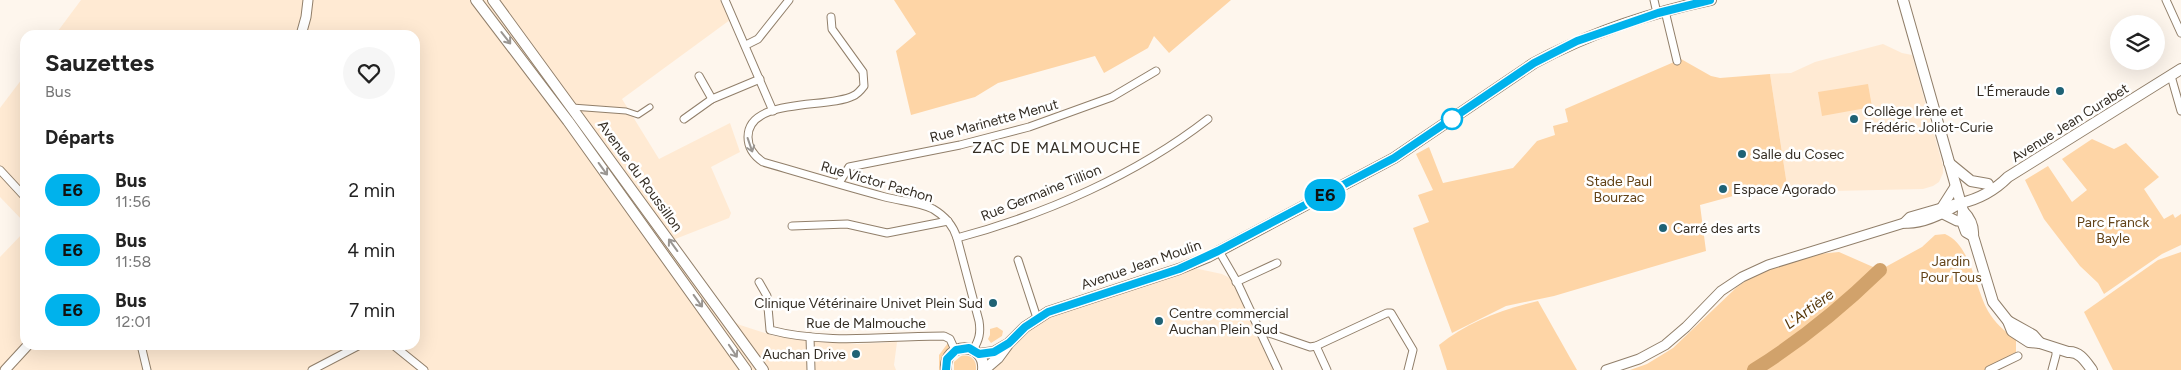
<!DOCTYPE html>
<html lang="fr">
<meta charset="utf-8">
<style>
:root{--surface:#fff;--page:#f6f6f6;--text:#222;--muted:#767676}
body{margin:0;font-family:Figtree,sans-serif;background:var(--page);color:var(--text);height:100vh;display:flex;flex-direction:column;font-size:19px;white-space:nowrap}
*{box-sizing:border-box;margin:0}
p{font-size:16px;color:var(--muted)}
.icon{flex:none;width:28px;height:28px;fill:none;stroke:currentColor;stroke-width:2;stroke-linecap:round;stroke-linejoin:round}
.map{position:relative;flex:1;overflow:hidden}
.drawer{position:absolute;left:20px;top:30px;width:400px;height:320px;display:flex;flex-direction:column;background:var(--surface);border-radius:15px;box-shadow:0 5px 20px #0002}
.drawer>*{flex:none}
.badge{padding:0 10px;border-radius:16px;font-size:18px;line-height:32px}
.tools{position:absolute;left:2110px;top:15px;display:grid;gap:10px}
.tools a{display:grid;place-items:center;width:55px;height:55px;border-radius:50%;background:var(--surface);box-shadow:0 5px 20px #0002;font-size:25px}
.map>.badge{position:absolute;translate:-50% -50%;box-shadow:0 0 0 2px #fff}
h2{padding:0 25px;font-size:19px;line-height:45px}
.round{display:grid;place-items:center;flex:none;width:52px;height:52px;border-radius:26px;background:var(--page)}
.summary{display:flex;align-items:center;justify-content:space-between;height:85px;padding:0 25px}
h1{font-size:24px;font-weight:700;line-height:38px}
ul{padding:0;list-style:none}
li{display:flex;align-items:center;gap:15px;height:60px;padding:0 25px}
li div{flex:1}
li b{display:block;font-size:19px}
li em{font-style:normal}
li .badge{min-width:55px;font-weight:700;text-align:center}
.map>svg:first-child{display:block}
</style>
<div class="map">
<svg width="2181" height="370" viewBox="0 0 2181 370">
<rect width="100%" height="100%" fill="#fef6ed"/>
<g fill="#ffead3">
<path d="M81 0H725L734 17 622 99 659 159 730 123 740 152 711 167 731 213 729 218 665 243 714 310 740 325 774 336 857 344 897 342 894 365 896 370H0V257L25 231V345H415V35H55Z"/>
<path d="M1883 44 1902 53 1912 55 1943 166V173L1939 182 1933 186 1923 189 1788 192 1770 74 1791 73 1815 62Z"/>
<path d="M25 75V223L0 197V108Z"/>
<path d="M1189 267 1222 274 1237 282 1278 370H984L1037 318Z"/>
</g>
<g fill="#fed5a6">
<path d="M894 0H1231L1169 53 1154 36 1148 48 1104 73 1095 56 998 83 975 97 911 115 896 51 916 34Z"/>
<path d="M1681 59 1711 76 1720 78 1770 74 1788 192 1733 196 1700 205 1706 251 1554 296 1506 306 1452 333 1413 228 1429 222 1418 195 1433 190 1416 154 1429 147 1443 183 1513 168 1537 141 1555 135 1553 126 1568 122 1565 109Z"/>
<path d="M1868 84 1872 107 1822 116 1818 92Z"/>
<path d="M2092 139 2114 149 2126 143 2159 177 2144 189 2164 219 2173 214 2175 218 2181 214V245L2162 254 2104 294 2098 283 2080 266 2044 219 2025 180 2048 166 2072 202 2087 190 2062 159Z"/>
<path d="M1945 234C1971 245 1975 288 1988 311 1995 323 2004 331 2016 339V352L1984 370H1630L1647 364 1673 348 1737 287 1768 265 1798 256 1839 252 1880 270 1922 247 1935 235Z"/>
<path d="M2181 252V370H2113L2084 312 2158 260Z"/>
<path d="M1538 301 1577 370H1447L1439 345C1467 322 1503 309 1538 301Z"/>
<path d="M997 327 1003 331 1002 336 991 343 988 339 990 335V329Z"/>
<path d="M948 343 949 347 941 370H939V355Z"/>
<path d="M961 356C971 354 977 360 976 370H954V362Z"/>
</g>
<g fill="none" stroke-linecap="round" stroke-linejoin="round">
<path stroke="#d1a26b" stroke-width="14" d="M1754 370C1799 342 1842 307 1880 270"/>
<g stroke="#917f6a" stroke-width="7">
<path id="pedestrian" d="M572 107 626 111 638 115 650 107"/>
</g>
<g stroke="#917f6a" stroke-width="9">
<g id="minor">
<path d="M725 0 773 111"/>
<path d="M1654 0 1657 13"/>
<path d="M2166 0 2181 33"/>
<path d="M1665 11 1677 61"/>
<path d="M831 17 832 29 863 72 864 86C861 90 858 94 853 96 828 109 748 97 748 137 748 148 754 156 763 162 804 174 844 186 885 197 900 201 919 202 933 209 945 216 953 225 957 238L979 321C981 333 979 340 973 350"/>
<path d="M746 45 758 39 789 0"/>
<path d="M699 76 712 99"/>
<path d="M2171 76 2181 111"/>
<path d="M684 119 712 99 760 79"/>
<path d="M0 170 25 197"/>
<path d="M839 183 849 167 960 145 1029 127 1112 97 1156 71"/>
<path d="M792 226 847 224 887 233 948 221"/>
<path d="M957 238C1046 214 1136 175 1208 119"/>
<path d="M1219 251 1237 282 1278 370"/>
<path d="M1018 260 1037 318"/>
<path d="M759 282 767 296 770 330C826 345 887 336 944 336L950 339 955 350"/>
<path d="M1236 282 1277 263"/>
<path d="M1261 334 1266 332 1310 347 1316 346 1387 313H1391L1413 350 1408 370"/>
<path d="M810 337 811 370"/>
<path d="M141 345 147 370"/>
<path d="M393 345 424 370"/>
<path d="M1316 346 1327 370"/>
<path d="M312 370 360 345"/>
<path d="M1989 370 2018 356"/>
<path d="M2052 370 2056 355V348"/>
</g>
</g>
<g stroke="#917f6a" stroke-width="11">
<g id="tertiary">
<path d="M301 35 306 17 308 0"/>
<path d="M1942 207 1956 185"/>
<path d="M1943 214 1957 221H1962"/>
<path d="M1904 223 1910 217 1955 204"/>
<path d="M5 370 28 345"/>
<path d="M1606 370 1639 359 1665 345 1686 327 1721 291 1742 277 1768 265 1904 223C1923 225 1945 213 1961 203"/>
</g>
</g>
<g stroke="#917f6a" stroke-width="12">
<g id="secondary">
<path d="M1903 0 1963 211 1962 221 1966 232 1973 236"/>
<path d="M1949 163 1971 181 1988 184"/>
<path d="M1961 203C1979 199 1995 190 2008 177L2181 69"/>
<path d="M1963 211C1970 218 1974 225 1973 236L1993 302 2008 321 2012 331 2029 342 2040 343 2068 352C2080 351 2086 362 2092 370"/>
<path d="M2008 321 2033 335 2040 343"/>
<path d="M979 354 994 352 1006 345"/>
<path d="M946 370C943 341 986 341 983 370"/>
<path d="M984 370 998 358 1009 343 1025 327 1048 312 1179 269 1208 257 1394 158 1534 63C1590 33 1649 13 1711 0"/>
</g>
</g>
<g stroke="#917f6a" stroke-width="12">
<g id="primary">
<path d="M476 0 568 121 746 370"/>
<path d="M493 0 763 370"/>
</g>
</g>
<use href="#pedestrian" stroke="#fff" stroke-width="5"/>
<use href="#minor" stroke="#fff" stroke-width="7"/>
<use href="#tertiary" stroke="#fff" stroke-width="9"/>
<use href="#secondary" stroke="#fff" stroke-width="10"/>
<use href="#primary" stroke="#fff" stroke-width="10"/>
</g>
<defs><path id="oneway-shaft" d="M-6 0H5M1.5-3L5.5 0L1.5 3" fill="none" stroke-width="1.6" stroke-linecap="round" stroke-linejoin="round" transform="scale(1.25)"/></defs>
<g stroke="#9a9692">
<use href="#oneway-shaft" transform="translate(506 38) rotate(52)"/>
<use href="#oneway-shaft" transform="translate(750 145) rotate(71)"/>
<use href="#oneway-shaft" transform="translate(603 169) rotate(54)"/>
<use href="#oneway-shaft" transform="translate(673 245) rotate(-126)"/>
<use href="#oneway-shaft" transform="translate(698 301) rotate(54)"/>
<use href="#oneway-shaft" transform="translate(733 351) rotate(56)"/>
</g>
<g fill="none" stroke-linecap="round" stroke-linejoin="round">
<g stroke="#fff" stroke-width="11">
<path id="line" d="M946 370 947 359 956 350 969 348 979 354 994 352 1009 343 1025 327 1048 312 1179 269 1218 251 1394 158 1534 63 1577 41 1658 13 1710 0"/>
</g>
<use href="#line" stroke="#00b2ec" stroke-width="8"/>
</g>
<g fill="#1f6275" stroke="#fff" stroke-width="2">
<circle cx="2060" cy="91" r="5"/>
<circle cx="1854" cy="119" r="5"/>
<circle cx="1742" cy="154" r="5"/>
<circle cx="1723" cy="189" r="5"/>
<circle cx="1663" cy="228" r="5"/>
<circle cx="993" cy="303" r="5"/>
<circle cx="1159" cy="321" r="5"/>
<circle cx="856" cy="354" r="5"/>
</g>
<circle fill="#fff" stroke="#00b2ec" stroke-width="2.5" cx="1452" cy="119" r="10"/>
<g text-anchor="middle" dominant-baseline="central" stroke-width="5" stroke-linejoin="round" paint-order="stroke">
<g font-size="14" fill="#342d24" stroke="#fff" text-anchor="start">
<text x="2050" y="91" text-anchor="end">L'Émeraude</text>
<text x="1864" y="111">Collège Irène et<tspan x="1864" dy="16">Frédéric Joliot-Curie</tspan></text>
<text x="1752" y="154">Salle du Cosec</text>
<text x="1733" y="189">Espace Agorado</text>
<text x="1673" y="228">Carré des arts</text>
<text x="983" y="303" text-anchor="end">Clinique Vétérinaire Univet Plein Sud</text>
<text x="1169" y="313">Centre commercial<tspan x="1169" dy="16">Auchan Plein Sud</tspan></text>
<text x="846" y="354" text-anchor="end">Auchan Drive</text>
</g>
<g font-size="14" fill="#342d24" stroke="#fff">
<text transform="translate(994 121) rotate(-15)">Rue Marinette Menut</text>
<text transform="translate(2070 123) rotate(-32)">Avenue Jean Curabet</text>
<text transform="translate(640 176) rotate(54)">Avenue du Roussillon</text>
<text transform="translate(877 182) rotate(16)">Rue Victor Pachon</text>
<text transform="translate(1041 193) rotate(-22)">Rue Germaine Tillion</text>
<text transform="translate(1141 265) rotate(-19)">Avenue Jean Moulin</text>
<text x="866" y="323">Rue de Malmouche</text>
</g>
<g font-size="14" fill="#634318" stroke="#fff">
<text x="1619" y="181">Stade Paul<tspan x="1619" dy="16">Bourzac</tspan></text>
<text x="2113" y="222">Parc Franck<tspan x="2113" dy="16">Bayle</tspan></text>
<text x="1951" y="261">Jardin<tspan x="1951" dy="16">Pour Tous</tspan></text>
</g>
<g font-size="15" letter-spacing="1" fill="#342d24" stroke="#fff">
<text x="1057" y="148">ZAC DE MALMOUCHE</text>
</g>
<g font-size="15" font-style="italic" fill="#56370a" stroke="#fff">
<text transform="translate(1809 309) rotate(-36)">L'Artière</text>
</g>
</g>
</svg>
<div class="tools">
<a><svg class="icon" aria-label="layers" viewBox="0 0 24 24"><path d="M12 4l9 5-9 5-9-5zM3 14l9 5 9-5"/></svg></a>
</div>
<b class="badge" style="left:1325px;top:195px;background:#00b2ec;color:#111">E6</b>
<section class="drawer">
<div class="summary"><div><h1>Sauzettes</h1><p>Bus</p></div><a class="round"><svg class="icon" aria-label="heart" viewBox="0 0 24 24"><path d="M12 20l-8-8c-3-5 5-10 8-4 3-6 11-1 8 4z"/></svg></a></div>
<h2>Départs</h2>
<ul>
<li><span class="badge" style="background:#00b2ec;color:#111">E6</span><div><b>Bus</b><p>11:56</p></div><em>2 min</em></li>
<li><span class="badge" style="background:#00b2ec;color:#111">E6</span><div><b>Bus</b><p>11:58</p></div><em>4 min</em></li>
<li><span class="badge" style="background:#00b2ec;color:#111">E6</span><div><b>Bus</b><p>12:01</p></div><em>7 min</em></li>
</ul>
</section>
</div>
